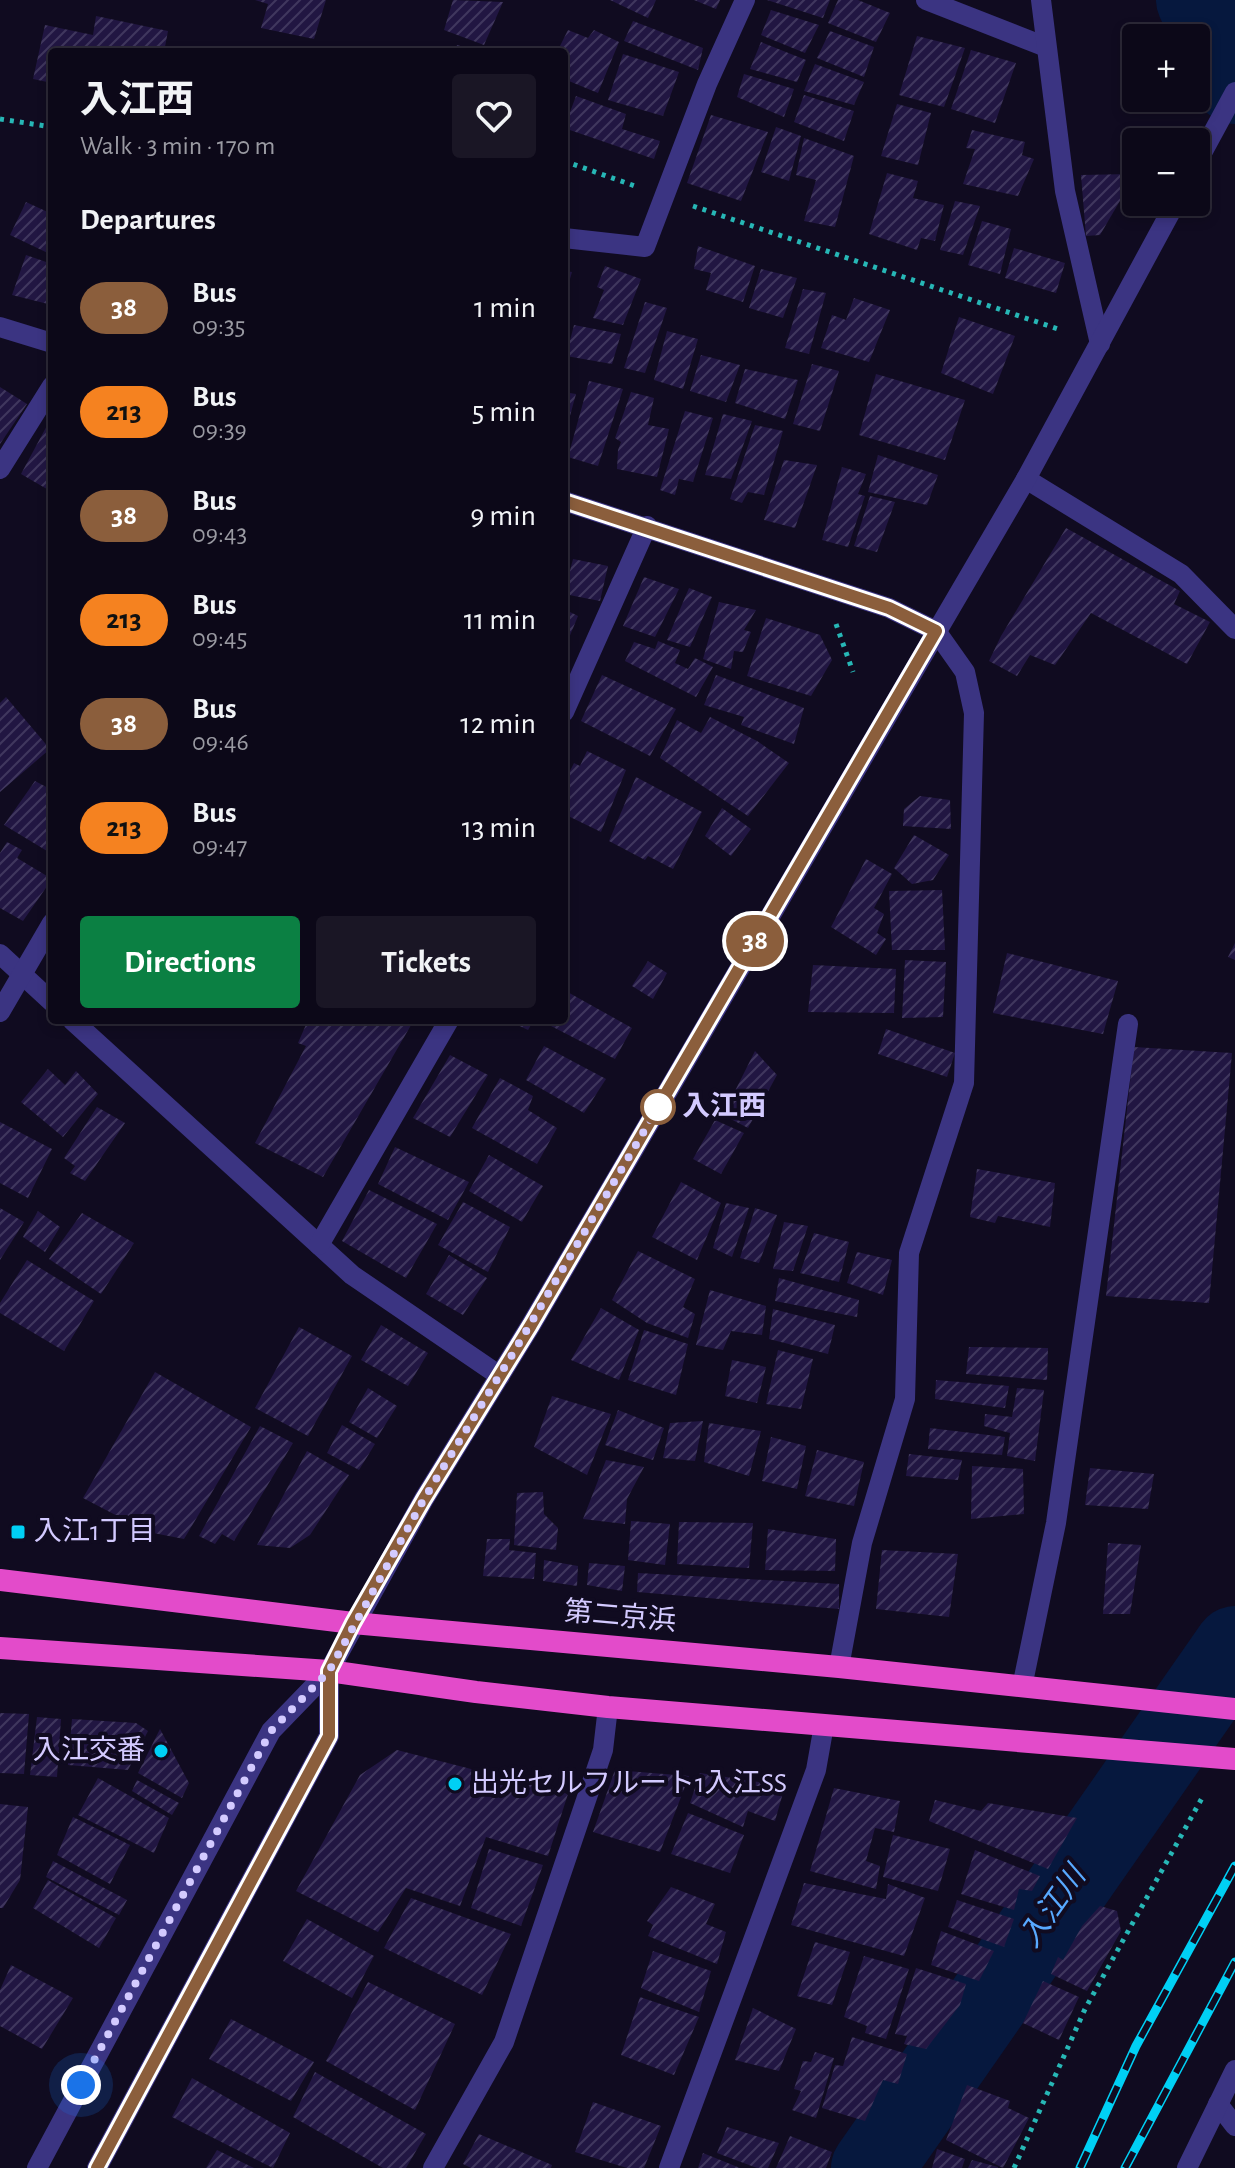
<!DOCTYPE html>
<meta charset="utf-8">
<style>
:root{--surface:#0c0818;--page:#1a1625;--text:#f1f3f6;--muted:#9a9aa2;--line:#2c2937;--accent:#0b8043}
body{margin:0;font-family:"Alegreya Sans","Noto Sans JP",sans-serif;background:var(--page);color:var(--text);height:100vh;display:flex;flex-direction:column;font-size:30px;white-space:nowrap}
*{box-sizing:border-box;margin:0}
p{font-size:26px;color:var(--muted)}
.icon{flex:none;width:44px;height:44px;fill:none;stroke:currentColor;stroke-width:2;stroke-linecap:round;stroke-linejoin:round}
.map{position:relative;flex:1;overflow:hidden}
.sheet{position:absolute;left:48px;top:48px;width:520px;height:976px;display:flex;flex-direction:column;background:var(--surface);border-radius:8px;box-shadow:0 4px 12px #0003,0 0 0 2px var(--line)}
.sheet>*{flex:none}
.badge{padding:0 16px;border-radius:26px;font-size:28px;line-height:52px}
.buttons{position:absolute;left:1122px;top:24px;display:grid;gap:16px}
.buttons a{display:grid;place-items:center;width:88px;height:88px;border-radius:8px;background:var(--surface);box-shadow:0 4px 12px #0003,0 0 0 2px var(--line);font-size:40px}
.you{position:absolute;width:40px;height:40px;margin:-20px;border:6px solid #fff;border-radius:50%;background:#1a73e8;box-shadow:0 0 0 12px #1a73e833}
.map>.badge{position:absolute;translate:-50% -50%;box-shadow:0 0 0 4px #fff}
h2{padding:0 32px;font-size:30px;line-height:72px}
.round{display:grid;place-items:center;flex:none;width:84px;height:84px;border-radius:8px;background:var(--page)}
.headline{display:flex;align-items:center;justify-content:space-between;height:136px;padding:0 32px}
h1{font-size:38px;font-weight:700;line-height:60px}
.action{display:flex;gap:16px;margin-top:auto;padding:16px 32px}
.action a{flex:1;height:92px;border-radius:8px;background:var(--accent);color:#fff;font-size:32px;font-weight:700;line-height:92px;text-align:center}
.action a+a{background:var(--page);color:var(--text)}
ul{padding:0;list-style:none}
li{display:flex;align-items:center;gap:24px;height:104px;padding:0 32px}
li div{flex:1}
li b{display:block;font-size:30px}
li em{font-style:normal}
li .badge{min-width:88px;font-weight:700;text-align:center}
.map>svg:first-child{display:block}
</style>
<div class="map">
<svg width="1235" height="2168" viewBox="0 0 1235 2168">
<defs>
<pattern id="building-hatch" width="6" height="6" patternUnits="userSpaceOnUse" patternTransform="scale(2)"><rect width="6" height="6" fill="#211642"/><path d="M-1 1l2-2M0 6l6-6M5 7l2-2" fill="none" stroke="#40375e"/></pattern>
</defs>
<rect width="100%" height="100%" fill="#100b20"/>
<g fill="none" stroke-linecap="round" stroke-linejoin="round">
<g stroke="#06183e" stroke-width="82">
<path d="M1197 0 1235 83"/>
<path d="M872 2168 1235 1647"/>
</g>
</g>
<g fill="url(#building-hatch)">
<path d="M255 0H326L314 39 261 28 268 4Z"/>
<path d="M453 0 503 2 484 45 444 30Z"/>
<path d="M610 0H656L648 18Z"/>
<path d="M694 0H720L716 9Z"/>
<path d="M767 0H830L823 18Z"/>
<path d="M838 0H858L890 13 876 42 828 23Z"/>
<path d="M771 10 819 25 805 53 761 35Z"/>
<path d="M96 16 168 31 164 52H52V83L33 79 45 25 93 35Z"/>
<path d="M633 21 703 48 698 70 624 41Z"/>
<path d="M568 30 588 38 594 30 619 42 598 93 564 79 568 66 564 65V52H557Z"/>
<path d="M830 31 874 47 864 77 817 58Z"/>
<path d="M917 36 965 48 944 107 899 95Z"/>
<path d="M761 42 806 60 797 82 750 69Z"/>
<path d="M457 45 478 51 477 52H455Z"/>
<path d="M971 50 1016 63 995 123 951 109Z"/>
<path d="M623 54 679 72 663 116 608 100Z"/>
<path d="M815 64 864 82 854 105 804 91Z"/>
<path d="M744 74 794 89 784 117 737 97Z"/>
<path d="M564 90 570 93 564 109Z"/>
<path d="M804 95 854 111 844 141 794 122Z"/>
<path d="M576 96 626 114 622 129 660 141 654 159 564 128Z"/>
<path d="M897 104 931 113 918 165 881 156Z"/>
<path d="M711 115 768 132 741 201 687 183Z"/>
<path d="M776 127 801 136 789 181 761 172Z"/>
<path d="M972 130 1025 142 1022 155 1034 159 1018 196 963 184 975 149 966 148Z"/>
<path d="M804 138 854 156 835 227 804 221 816 180 796 175Z"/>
<path d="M887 173 918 181 913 198 944 205 935 241 921 238 917 250 869 234Z"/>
<path d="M1131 174V182L1100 235 1086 236 1081 175Z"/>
<path d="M955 201 980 206 963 255 940 250Z"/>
<path d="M26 202 52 214V255L10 235Z"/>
<path d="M982 221 1011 229 1000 274 968 265Z"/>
<path d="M698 246 755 266 743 302 706 290 711 273 694 269Z"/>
<path d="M1014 248 1065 263 1056 293 1005 278Z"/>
<path d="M26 255 52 264V305L12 295Z"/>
<path d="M605 266 641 279 623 325 593 318 604 290 597 287Z"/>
<path d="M761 269 797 278 783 318 749 308Z"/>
<path d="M564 271 572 272 565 296H564Z"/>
<path d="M803 289 826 293 809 354 785 348Z"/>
<path d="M854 298 890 310 869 362 821 348 832 315 846 320Z"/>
<path d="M645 302 667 308 645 373 624 368Z"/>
<path d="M959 317 1015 336 993 394 941 373Z"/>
<path d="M574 325 621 334 612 364 566 356Z"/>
<path d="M667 331 698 339 683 389 654 380Z"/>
<path d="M701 355 740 365 726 402 690 391Z"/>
<path d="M812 364 839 371 820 431 793 424Z"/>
<path d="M745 369 798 380 785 419 735 403Z"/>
<path d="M876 374 965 400 945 460 859 435Z"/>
<path d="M589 381 623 389 598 466 568 457Z"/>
<path d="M0 387 27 404 0 444Z"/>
<path d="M564 392 576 394 565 434H564Z"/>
<path d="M631 392 654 398 648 425 669 429 657 477 617 469 618 450 621 442 615 438Z"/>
<path d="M685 411 713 418 693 482 679 479 675 495 660 490Z"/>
<path d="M723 414 752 421 731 479 705 475Z"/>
<path d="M50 420 52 422V492L21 474Z"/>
<path d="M755 425 783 431 764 495 748 492 742 503 730 499Z"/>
<path d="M878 455 938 475 927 505 868 492Z"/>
<path d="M784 460 817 465 795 528 764 520Z"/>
<path d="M842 467 866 474 858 494 865 496 848 547 822 540Z"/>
<path d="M870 496 895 502 877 552 854 546Z"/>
<path d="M1066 528 1180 591 1174 604 1210 622 1187 664 1091 613 1055 665 1030 655 1017 676 989 661 1001 636Z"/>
<path d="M573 559 608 566 600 601 564 594Z"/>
<path d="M644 577 679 589 655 637 623 626Z"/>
<path d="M689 588 712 597 690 647 667 640Z"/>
<path d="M719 602 756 610 744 630 751 632 743 652 734 651 731 669 703 659Z"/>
<path d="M564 609 578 616 564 650Z"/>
<path d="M766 618 820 635 832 660 811 696 747 676Z"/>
<path d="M658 641 680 650 675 663 688 669 695 658 713 667 696 697 625 661 634 642 655 649Z"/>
<path d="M602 675 676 709 650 756 581 721Z"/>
<path d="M716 675 804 708 794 744 741 725 744 717 704 705Z"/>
<path d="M6 697 50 749 0 792V703Z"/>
<path d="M710 717 757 741 789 763 748 816 660 758 677 720 701 733Z"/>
<path d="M587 751 626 770 601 832 564 814V783L574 763 580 766Z"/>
<path d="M636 777 702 812 673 869 648 856 645 860 609 841Z"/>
<path d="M35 781 52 790V854L4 825Z"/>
<path d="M920 796 950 800 951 829 903 826 904 809Z"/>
<path d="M722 808 751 829 731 856 705 836Z"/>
<path d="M914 835 949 855 933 880 912 884 894 868Z"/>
<path d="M7 842 22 850 17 858 52 879 23 921 0 908V853Z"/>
<path d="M866 859 892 874 874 908 884 914 877 933 886 939 876 955 831 927Z"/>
<path d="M942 890 945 950H892L889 891Z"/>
<path d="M1235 943V960L1228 957Z"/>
<path d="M1007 953 1118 981 1103 1034 993 1013Z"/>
<path d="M905 960 946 962 943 1017 902 1018Z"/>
<path d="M648 961 667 973 653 999 632 986Z"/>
<path d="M813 965 896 969 894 1013 808 1012Z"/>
<path d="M564 990 632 1028 615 1059 551 1026 554 1020H564Z"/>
<path d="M308 1020H414L323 1177 255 1143 306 1046 298 1043Z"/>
<path d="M507 1020H534L528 1030Z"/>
<path d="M886 1029 955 1053 947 1077 878 1054Z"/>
<path d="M544 1046 606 1079 584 1113 526 1080Z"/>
<path d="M1134 1047 1232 1053 1209 1303 1106 1296Z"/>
<path d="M755 1051 777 1075 748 1128 723 1115Z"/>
<path d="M450 1055 488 1075 450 1137 413 1118Z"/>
<path d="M48 1069 65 1085 76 1071 98 1094 63 1137 21 1102Z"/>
<path d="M500 1078 533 1096 528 1110 557 1128 537 1164 472 1128Z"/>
<path d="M97 1107 125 1123 85 1181 70 1173 75 1166 64 1158Z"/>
<path d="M715 1120 744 1133 721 1174 693 1159Z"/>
<path d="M0 1122 52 1149 28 1198 0 1183Z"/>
<path d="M395 1147 469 1182 448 1220 378 1184Z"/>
<path d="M489 1155 543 1186 522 1222 469 1191Z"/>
<path d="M977 1169 1055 1183 1050 1227 998 1216 995 1223 970 1217Z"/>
<path d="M681 1182 721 1203 697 1260 652 1237Z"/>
<path d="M369 1190 437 1224 406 1278 342 1241Z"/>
<path d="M463 1202 510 1227 488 1272 438 1245Z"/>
<path d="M726 1203 749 1208 732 1257 713 1248Z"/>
<path d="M0 1208 24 1222 0 1260Z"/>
<path d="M755 1208 777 1215 759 1263 740 1258Z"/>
<path d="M38 1211 60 1227 45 1252 23 1237Z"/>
<path d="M82 1213 134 1243 101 1294 49 1259Z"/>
<path d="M784 1222 808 1226 793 1271 773 1269Z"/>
<path d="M814 1233 849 1242 839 1282 800 1273Z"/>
<path d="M638 1251 695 1279 683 1307 695 1314 688 1338 647 1323 612 1300Z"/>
<path d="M857 1252 892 1260 883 1295 847 1283Z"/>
<path d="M449 1255 487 1278 463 1315 426 1294Z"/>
<path d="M27 1260 94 1301 64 1351 0 1313V1303Z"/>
<path d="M779 1278 859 1300 857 1317 775 1301Z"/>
<path d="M710 1290 766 1306 762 1335 731 1331 723 1350 696 1345Z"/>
<path d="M601 1308 639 1330 619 1380 571 1360Z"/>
<path d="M773 1309 835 1325 828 1354 769 1339Z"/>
<path d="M381 1325 428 1353 408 1386 361 1360Z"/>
<path d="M299 1327 352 1356 308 1436 255 1408Z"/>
<path d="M644 1330 688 1344 676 1395 628 1380Z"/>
<path d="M969 1347 1048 1348 1047 1380 966 1374Z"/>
<path d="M778 1350 813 1359 801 1409 766 1404Z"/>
<path d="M732 1360 766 1367 757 1403 725 1396Z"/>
<path d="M155 1372 251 1427 184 1539 148 1532 83 1498Z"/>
<path d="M936 1380 1009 1386 1005 1408 935 1399Z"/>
<path d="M368 1388 397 1406 377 1438 349 1422Z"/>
<path d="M1017 1388 1044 1390 1035 1461 1007 1456 1010 1433 984 1426 985 1414 1012 1417Z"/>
<path d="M552 1396 611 1414 587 1475 534 1447Z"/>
<path d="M618 1410 664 1428 653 1460 605 1445Z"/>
<path d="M703 1421 695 1461 663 1458 670 1423Z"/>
<path d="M709 1423 761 1431 749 1476 704 1462Z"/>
<path d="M342 1425 375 1444 359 1470 327 1453Z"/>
<path d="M260 1426 293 1443 234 1541 222 1534 215 1544 199 1536Z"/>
<path d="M930 1428 1005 1437 1002 1455 928 1449Z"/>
<path d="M771 1437 806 1446 797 1489 762 1481Z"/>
<path d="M817 1450 864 1462 854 1506 805 1496Z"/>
<path d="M307 1451 349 1475 310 1535 290 1548 257 1545Z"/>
<path d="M909 1454 962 1460 958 1480 906 1476Z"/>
<path d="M606 1460 644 1467 627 1499 625 1524 583 1519Z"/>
<path d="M972 1466 1023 1469 1024 1514 971 1519Z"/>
<path d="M1090 1468 1154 1474 1148 1509 1085 1505Z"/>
<path d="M543 1492 544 1514 558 1528 556 1550 514 1545 517 1493Z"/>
<path d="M631 1521 670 1524 665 1565 628 1560Z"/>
<path d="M679 1522 753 1523 749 1568 677 1564Z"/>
<path d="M768 1529 836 1539 835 1571 765 1570Z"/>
<path d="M487 1539H510L509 1550 536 1553 534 1579 483 1576Z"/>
<path d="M1108 1543 1141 1545 1130 1614H1103Z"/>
<path d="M882 1550 958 1554 949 1617 876 1609Z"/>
<path d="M544 1560 578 1566 577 1586 543 1581Z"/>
<path d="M589 1563 625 1566 622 1591 587 1585Z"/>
<path d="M638 1573 839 1584V1609L637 1592Z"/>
<path d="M0 1713 29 1714 24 1774 0 1773Z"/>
<path d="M37 1717 61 1719 57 1777 30 1775Z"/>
<path d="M72 1719 136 1723 148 1731 128 1770 68 1765Z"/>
<path d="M160 1729 189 1783 182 1798 138 1773Z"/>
<path d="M397 1750 568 1794 548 1856 486 1837 460 1906 406 1888 378 1932 296 1891 360 1775Z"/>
<path d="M615 1770 689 1776 660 1852 593 1832Z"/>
<path d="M700 1773 785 1786 775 1821 748 1811 743 1827 690 1803Z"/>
<path d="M98 1778 169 1818 154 1853 78 1815Z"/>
<path d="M137 1780 179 1803 172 1815 132 1791Z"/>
<path d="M834 1788 900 1801 894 1832 875 1828 866 1861 880 1866 876 1889 810 1871Z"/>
<path d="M935 1800 981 1811 988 1803 1077 1818 1048 1869 929 1821Z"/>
<path d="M0 1804 28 1807 20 1880 3 1908H0Z"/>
<path d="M688 1813 744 1835 730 1873 671 1854Z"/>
<path d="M73 1817 130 1845 110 1884 57 1855Z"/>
<path d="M893 1835 950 1849 938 1891 883 1877Z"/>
<path d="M489 1849 543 1865 521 1926 471 1908Z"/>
<path d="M975 1850 1040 1876 1032 1891 1019 1889 1014 1910 961 1894Z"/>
<path d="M53 1861 127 1900 119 1915 46 1877Z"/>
<path d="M48 1880 116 1918 99 1948 33 1908Z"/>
<path d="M804 1883 886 1899 888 1884 925 1898 904 1956 791 1925Z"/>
<path d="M671 1887 715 1904 706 1924 726 1932 717 1964 648 1936 653 1925 647 1921Z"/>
<path d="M411 1898 511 1934 482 1995 384 1948Z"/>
<path d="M957 1900 1014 1919 1004 1947 948 1927Z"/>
<path d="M1100 1906 1117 1911 1121 1931 1087 1991 1051 1974 1058 1957 1063 1960 1082 1926Z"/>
<path d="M307 1919 374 1956 352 1998 283 1961Z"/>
<path d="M941 1931 994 1951 979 1981 931 1965Z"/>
<path d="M815 1942 850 1952 832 2005 797 1996Z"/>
<path d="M653 1951 711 1971 699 2012 641 1988Z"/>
<path d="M864 1956 909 1969 886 2039 865 2033 867 2026 844 2017Z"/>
<path d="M11 1965 73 1998 42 2049 0 2026V1990Z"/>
<path d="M916 1968 966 1984 960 2005 926 2049 904 2044 907 2036 895 2034Z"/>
<path d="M1043 1981 1079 1997 1059 2040 1023 2023Z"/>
<path d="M368 1982 455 2024 415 2110 326 2061Z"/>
<path d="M640 1997 699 2017 674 2075 621 2055Z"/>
<path d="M753 2008 796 2029 779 2071 735 2060Z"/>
<path d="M231 2019 314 2062 291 2101 209 2059Z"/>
<path d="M852 2037 907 2054 898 2084 883 2080 865 2121 822 2108 835 2065 843 2066Z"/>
<path d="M815 2052 834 2058 816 2118 792 2110 801 2091 794 2089 803 2061 811 2062Z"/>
<path d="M315 2072 426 2134 406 2168H383L293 2117Z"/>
<path d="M192 2078 290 2133 273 2168 172 2117Z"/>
<path d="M967 2085 1010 2101 1008 2108 1029 2118 1003 2168 946 2140Z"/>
<path d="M593 2102 661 2126 644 2168H627L575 2152Z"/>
<path d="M727 2127 779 2143 768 2168H757L717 2153Z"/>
<path d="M479 2134 552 2165 551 2168H471L463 2164Z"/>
<path d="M790 2136 832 2152 826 2168H776Z"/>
<path d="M937 2149 965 2159 962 2168H932Z"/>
<path d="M217 2150 254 2168H206Z"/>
<path d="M703 2153 740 2168H698Z"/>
<path d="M972 2160 998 2167V2168H968Z"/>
</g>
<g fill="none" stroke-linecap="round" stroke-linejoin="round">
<g stroke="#27b7b6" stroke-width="5" stroke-dasharray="4 6" stroke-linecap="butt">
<path d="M0 119 52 127"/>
<path d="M564 161 635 186"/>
<path d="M693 206 1058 329"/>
<path d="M836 624 853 672"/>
<path d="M1014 2168 1085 2009 1202 1798"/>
</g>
<path stroke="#3b3482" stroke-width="20" d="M1218 2104 1235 2126"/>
<g stroke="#3b3482" stroke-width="20">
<path d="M926 0 1046 47"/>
<path d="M1041 0 1065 191 1100 344"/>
<path d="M564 238 645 247 707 84 745 0"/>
<path d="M0 469 52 386"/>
<path d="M1026 479 1181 574 1235 629"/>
<path d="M564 712 647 526"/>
<path d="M0 954 52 1002"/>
<path d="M0 1012 52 923"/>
<path d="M72 1020 352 1275 500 1376"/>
<path d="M319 1245 449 1020"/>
<path d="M839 1667 862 1543 905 1399 909 1253 964 1083 974 713 965 672 936 631"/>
<path d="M1022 1687 1056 1523 1128 1024"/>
<path d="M433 2168 504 2042 603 1750 608 1707"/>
<path d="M669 2168 816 1770 824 1725"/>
<path d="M1187 2168 1235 2070"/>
</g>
<g stroke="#3b3482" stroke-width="20">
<path d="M1196 164 1235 92"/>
<path d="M0 327 52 343"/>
<path d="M564 501 889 608 936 631"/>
<path d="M37 2168 271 1731 329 1671 424 1499 531 1325 1026 479 1176 202"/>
<path d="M97 2168 329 1736V1671"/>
</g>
<g stroke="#e34bca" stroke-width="22">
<path d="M0 1580 353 1623 839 1667 1235 1709"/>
<path d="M0 1648 329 1671 476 1692 608 1707 1235 1759"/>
</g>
<g stroke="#00d0f5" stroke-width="9">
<g id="rail">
<path d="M1080 2168 1136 2046 1235 1866"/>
<path d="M1125 2168 1235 1962"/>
</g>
</g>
<use href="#rail" stroke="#100b20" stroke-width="6" stroke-dasharray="18" stroke-linecap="butt"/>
</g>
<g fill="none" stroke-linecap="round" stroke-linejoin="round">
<g stroke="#fff" stroke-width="18">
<path id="line" d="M97 2168 329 1736V1671L353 1623 424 1499 531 1325 936 631 889 608 564 501"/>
</g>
<use href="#line" stroke="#8b5e3c" stroke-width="12"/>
<path stroke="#d3caff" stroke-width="8" stroke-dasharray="0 14.4" d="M81 2085 271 1731 329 1671 424 1499 515 1350 660 1104 658 1107"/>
</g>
<circle fill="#fff" stroke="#8b5e3c" stroke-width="4" cx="658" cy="1107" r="16"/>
<g fill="#00d0f5" stroke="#100b20" stroke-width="3">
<rect x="10" y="1524" width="16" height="16" rx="4"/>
<circle cx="161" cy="1751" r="8"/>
<circle cx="455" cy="1784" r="8"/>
</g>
<g text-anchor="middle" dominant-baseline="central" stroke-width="8" stroke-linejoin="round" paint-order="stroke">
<g font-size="28" font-weight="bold" fill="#d3caff" stroke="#100b20" text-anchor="start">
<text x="682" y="1107">入江西</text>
</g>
<g font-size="28" fill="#d3caff" stroke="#100b20" text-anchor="start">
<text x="34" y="1532">入江1丁目</text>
<text x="145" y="1751" text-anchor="end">入江交番</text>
<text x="471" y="1784">出光セルフルート1入江SS</text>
</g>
<g font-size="28" fill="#d3caff" stroke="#100b20">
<text transform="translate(620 1617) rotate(5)">第二京浜</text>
</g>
<g font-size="30" font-style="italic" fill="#58a9ff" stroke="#100b20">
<text transform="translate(1053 1907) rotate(-55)">入江川</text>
</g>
</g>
</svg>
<div class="buttons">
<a>+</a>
<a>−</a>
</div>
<div class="you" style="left:81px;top:2085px"></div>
<b class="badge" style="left:755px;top:941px;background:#8b5e3c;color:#fff">38</b>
<section class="sheet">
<div class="headline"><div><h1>入江西</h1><p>Walk · 3 min · 170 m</p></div><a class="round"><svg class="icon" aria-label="heart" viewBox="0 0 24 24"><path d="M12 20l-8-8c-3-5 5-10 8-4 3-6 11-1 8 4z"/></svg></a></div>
<h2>Departures</h2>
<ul>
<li><span class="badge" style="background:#8b5e3c;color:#fff">38</span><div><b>Bus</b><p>09:35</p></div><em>1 min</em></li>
<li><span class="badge" style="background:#f58220;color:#111">213</span><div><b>Bus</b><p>09:39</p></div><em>5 min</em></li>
<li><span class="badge" style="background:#8b5e3c;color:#fff">38</span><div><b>Bus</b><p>09:43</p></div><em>9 min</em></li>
<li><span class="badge" style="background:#f58220;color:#111">213</span><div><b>Bus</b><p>09:45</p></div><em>11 min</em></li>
<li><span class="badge" style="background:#8b5e3c;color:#fff">38</span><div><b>Bus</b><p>09:46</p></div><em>12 min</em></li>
<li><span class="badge" style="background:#f58220;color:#111">213</span><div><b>Bus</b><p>09:47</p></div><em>13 min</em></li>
</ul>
<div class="action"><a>Directions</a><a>Tickets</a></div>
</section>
</div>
